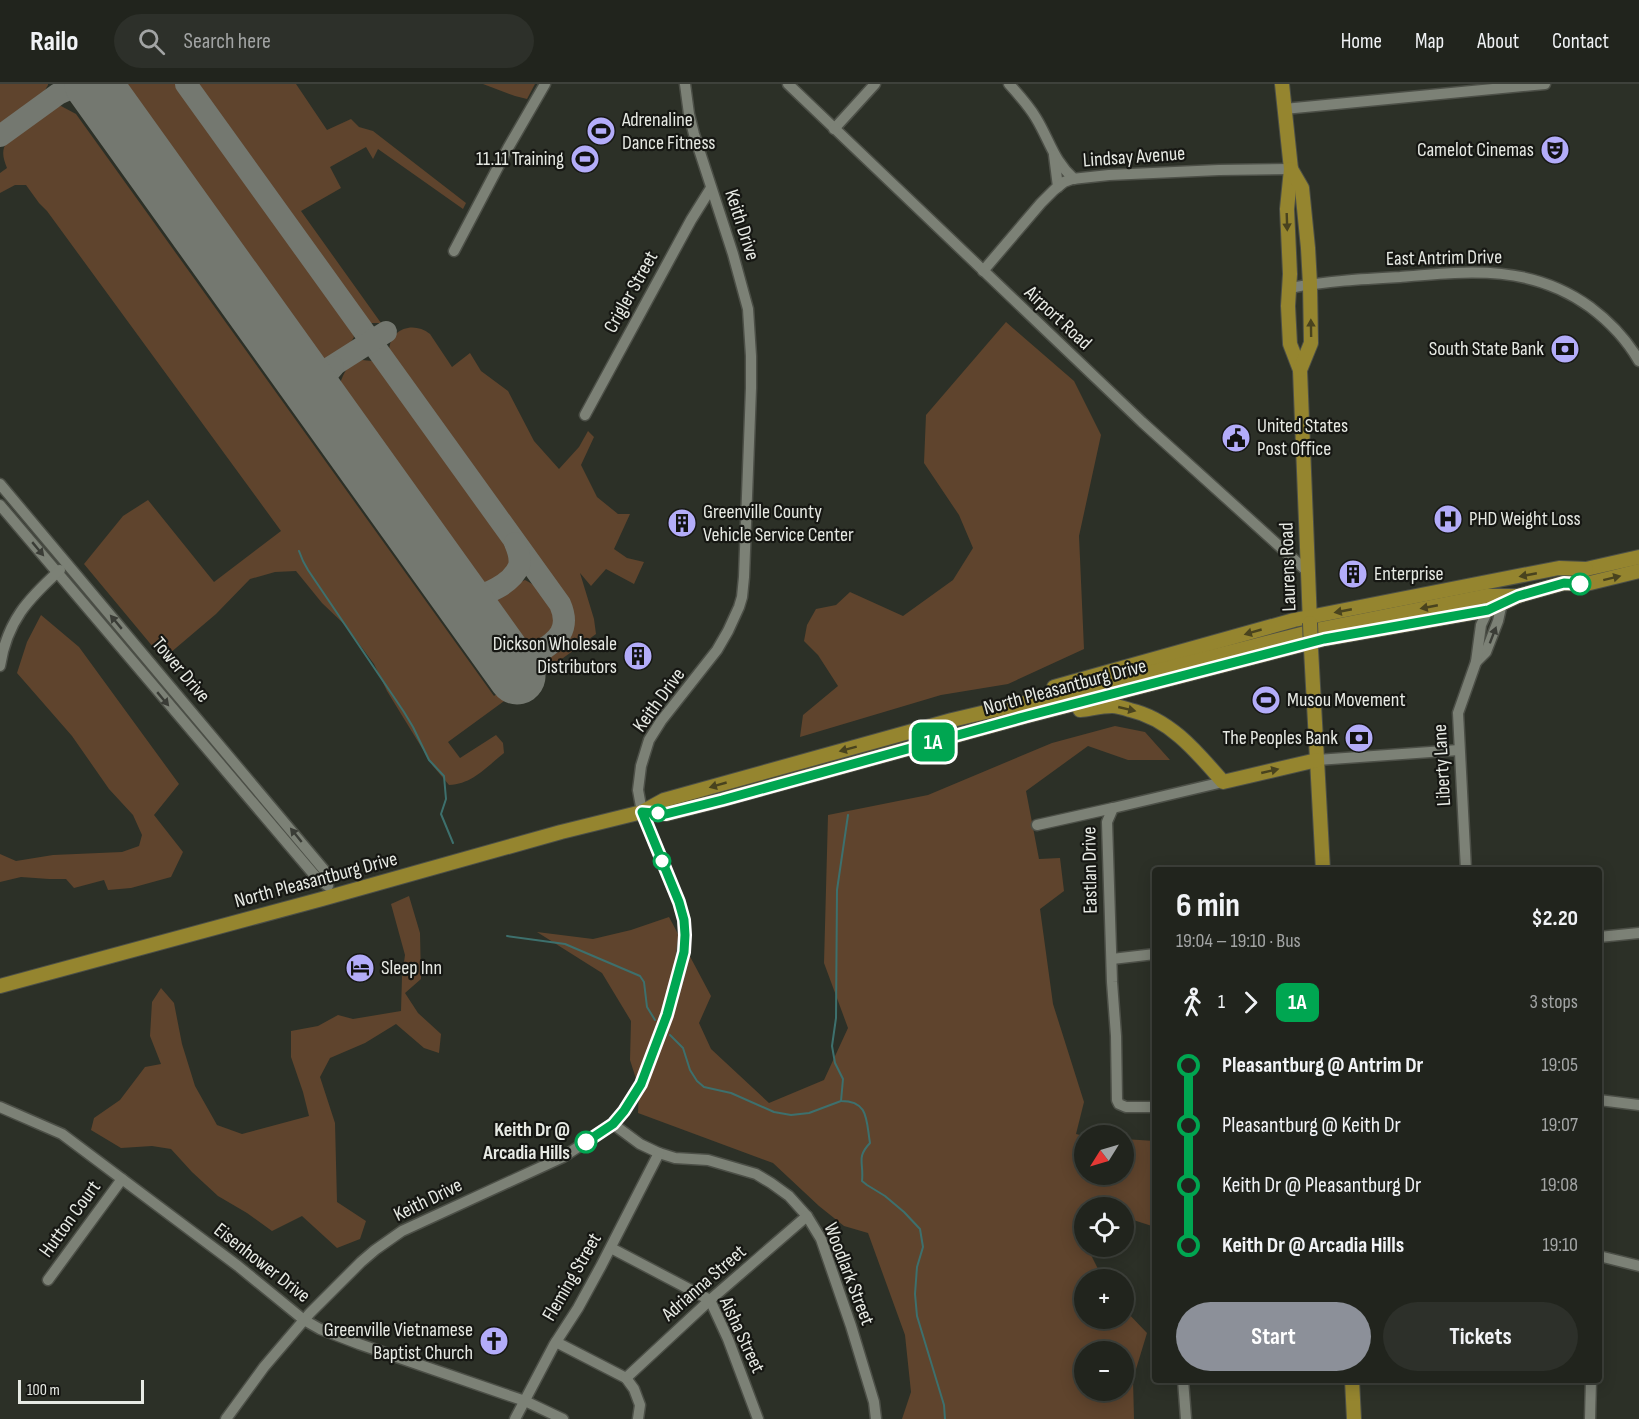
<!DOCTYPE html>
<meta charset="utf-8">
<style>
:root{--surface:#21241d;--page:#2d302a;--text:#f1f3f6;--muted:#a2a4a4;--line:#3e413b;--accent:#8c9099}
body{margin:0;font-family:"Sofia Sans Condensed",sans-serif;background:var(--page);color:var(--text);height:100vh;display:flex;flex-direction:column;font-size:22px;white-space:nowrap}
*{box-sizing:border-box;margin:0}
p{font-size:20px;color:var(--muted)}
.icon{flex:none;width:33px;height:33px;fill:none;stroke:currentColor;stroke-width:2;stroke-linecap:round;stroke-linejoin:round}
.map{position:relative;flex:1;overflow:hidden}
.panel{position:absolute;left:1152px;top:783px;width:450px;height:516px;display:flex;flex-direction:column;background:var(--surface);border-radius:6px;box-shadow:0 3px 15px #0003,0 0 0 2px var(--line)}
.panel>*{flex:none}
.badge{padding:0 12px;border-radius:9px;font-size:21px;line-height:39px}
.needle{width:39px;rotate:233deg}
.fabs{position:absolute;left:1074px;top:1041px;display:grid;gap:12px}
.fabs a{display:grid;place-items:center;width:60px;height:60px;border-radius:50%;background:var(--surface);box-shadow:0 3px 15px #0003,0 0 0 2px var(--line);font-size:30px}
.scale{position:absolute;left:18px;bottom:15px;width:126px;box-sizing:border-box;padding-left:6px;border:3px solid #e7eae4;border-top:0;font-size:16px;line-height:21px;white-space:nowrap;color:#e7eae4;-webkit-text-stroke:4px #161713;paint-order:stroke}
.map>.badge{position:absolute;translate:-50% -50%;box-shadow:0 0 0 3px #fff}
.legs{display:flex;align-items:center;gap:9px;height:66px;padding:0 24px;font-size:20px}
.legs p{margin-inline-start:auto}
.head{display:flex;align-items:center;justify-content:space-between;height:102px;padding:0 24px}
h1{font-size:33px;font-weight:700;line-height:45px}
.action{display:flex;gap:12px;margin-top:auto;padding:12px 24px}
.action a{flex:1;height:69px;border-radius:36px;background:var(--accent);color:#fff;font-size:24px;font-weight:700;line-height:69px;text-align:center}
.action a+a{background:var(--page);color:var(--text)}
ul{padding:0 24px;list-style:none}
li{display:flex;align-items:center;gap:21px;height:60px;font-size:22px}
li i{display:grid;place-items:center;width:9px;height:100%;margin:0 8px;background:currentColor}
li i::after{content:'';width:15px;height:15px;margin:-8px;border:4px solid;border-radius:50%;background:var(--surface)}
li p{margin-inline-start:auto}
li:first-child i{background:linear-gradient(#0000 50%,currentColor 0)}
li:last-child i{background:linear-gradient(currentColor 50%,#0000 0)}
header{display:flex;align-items:center;gap:36px;box-sizing:border-box;height:84px;padding:0 30px;background:var(--surface);border-bottom:2px solid var(--line)}
header strong{font-size:28px}
nav{display:flex;gap:33px;margin-inline-start:auto;font-size:21px}
.search{width:420px;height:54px;background:var(--page);display:flex;align-items:center;gap:15px;box-sizing:border-box;padding:0 21px;border-radius:33px;color:var(--muted);font-size:22px}
.map>svg:first-child{display:block}
</style>
<header>
<strong>Railo</strong>
<div class="search"><svg class="icon" aria-label="search" viewBox="0 0 24 24"><circle cx="10" cy="10" r="6"/><path d="M15 15l6 6"/></svg>Search here</div>
<nav><a>Home</a><a>Map</a><a>About</a><a>Contact</a></nav>
</header>
<div class="map">
<svg width="1639" height="1335" viewBox="0 0 1639 1335">
<rect width="100%" height="100%" fill="#2c3027"/>
<g fill="#5f442d" fill-rule="evenodd">
<path d="M0 0H48V1L41 13 0 43Z"/>
<path d="M126 0H176L349 240 354 253C346 267 338 271 323 275Z"/>
<path d="M197 0H296L327 46 351 35 359 43 373 47 466 119 463 125 378 65 373 75 366 63 330 83 341 104 301 127 381 239H370Z"/>
<path d="M483 0H535L527 15 515 12Z"/>
<path d="M61 22 76 30 494 612 555 567C570 554 575 545 571 525L390 272C385 248 411 235 430 250L452 283 470 269 481 287 508 307 534 357 559 385 579 363 588 347 594 353 581 381 597 413 618 430H630L614 465 627 474 644 478 634 500 606 485 591 502 580 489 594 535 596 550 448 658 460 674 496 651 503 659 504 669C486 683 473 700 449 701L433 682 387 607 374 580 345 541 322 519 296 487 275 488 250 495 216 530 163 575 84 480 123 432 148 416 214 498 281 447 47 127 39 119 26 101H15L0 109V89L7 84C3 74 1 67 7 57L47 27 54 23Z"/>
<path d="M1006 238 1074 297 1101 351 1079 452 1084 565 1008 600 941 611 800 653 803 631 838 602 818 571 804 557 807 541 816 525 836 521 850 508 903 532 953 496 973 464 959 431 924 379 926 331Z"/>
<path d="M362 276 372 277 381 286 509 464C518 482 502 494 486 501L340 299C346 285 347 281 362 276Z"/>
<path d="M525 496C534 500 541 507 546 515 549 520 554 526 555 532 559 548 543 557 531 564L497 516C505 506 513 501 525 496Z"/>
<path d="M41 531 79 563 179 700 154 731 183 768 171 793 131 804 108 806 104 796 74 804 66 795H49L21 793 0 798V770L16 777 53 771 122 768 139 762 142 751 133 731 109 705 72 652 17 589 27 558Z"/>
<path d="M1115 642 1145 648 1170 676H1128L1088 662 1026 707 1039 775 1060 774 1064 807 1040 825 1053 920 1084 1018 1076 1050 1084 1052V1090H1124V1055L1155 1057V1143L1124 1133V1124H1084V1162L1087 1163 1103 1195 1084 1196V1234H1124V1225L1147 1249 1133 1295 1134 1335H902L911 1308 905 1251 868 1149 844 1142 819 1122 773 1079 638 1029 639 1004 630 976 631 937 602 889 537 848 593 855 631 846 669 833 711 912 699 939 711 965 769 1019 824 996 848 944 824 879 828 731 928 711 1052 659ZM1084 1268H1124V1306H1084Z"/>
<path d="M409 812 420 849 421 895 405 909 418 929 441 950 439 969 424 964 396 940 365 959 330 974 320 993 335 1039 337 1118 366 1137 360 1155 337 1164 302 1132 272 1147 247 1129 218 1112 192 1088 171 1065 152 1062 121 1064 91 1046 94 1034 120 1016 145 983 161 980 150 952 152 918 161 904 174 919 182 960 195 1002 217 1041 242 1050 309 1032 303 1008 291 973V947L318 942 338 931 353 935 401 927 402 893 405 871 391 820Z"/>
</g>
<g fill="none" stroke-linecap="round" stroke-linejoin="round">
<g stroke="#3d706d" stroke-width="2">
<path d="M299 467 303 477 308 486 404 628 413 643 429 676 444 692 446 715 441 730 453 759"/>
<path d="M848 731 837 806 836 934 832 962 835 979 843 995 841 1017C869 1017 866 1036 870 1059 856 1074 864 1078 862 1097L867 1101 885 1112 904 1128 920 1145 923 1163 917 1183 915 1210 917 1232 944 1321 945 1335"/>
<path d="M507 852 565 860 640 892 644 898 647 923 655 936"/>
<path d="M670 951 683 964 690 986 697 997 704 1003 731 1009 774 1028 791 1031 809 1029 841 1017"/>
</g>
<g stroke="#747870" stroke-width="22">
<path d="M186 0 560 520C571 545 558 557 537 569 530 573 523 576 515 575 508 574 504 570 499 566"/>
<path d="M0 52 58 10 69 5H86L91 8 99 15 146 75"/>
<path d="M292 278C301 287 309 291 323 288L386 248"/>
<path d="M324 322C317 306 322 295 333 283"/>
<path d="M452 500C457 505 461 510 467 511 484 515 513 498 519 482 521 474 518 466 515 459"/>
</g>
<path stroke="#747870" stroke-width="57" d="M93 0 517 592"/>
<g stroke="#4c4f47" stroke-width="13">
<g id="minor">
<path d="M788 0 1142 338 1308 488"/>
<path d="M1009 0C1019 11 1029 22 1036 34 1050 57 1053 76 1074 95"/>
<path d="M1284 25 1545 0"/>
<path d="M834 45 875 0"/>
<path d="M1054 71 1058 103"/>
<path d="M454 167 508 64 545 0"/>
<path d="M983 187 1041 119 1054 106 1064 98 1072 95 1109 91 1219 86 1291 85"/>
<path d="M1290 204C1326 197 1363 195 1400 193 1468 187 1531 180 1590 223 1610 238 1627 256 1639 277"/>
<path d="M585 331 691 136 711 104"/>
<path d="M0 400 325 787V799"/>
<path d="M0 421 316 793 328 802"/>
<path d="M1476 578 1486 568 1498 537 1502 519"/>
<path d="M0 582C7 537 28 515 60 486"/>
<path d="M1317 676 1459 666"/>
<path d="M1037 741 1113 724"/>
<path d="M1466 786 1458 629 1476 578 1481 541 1488 526 1487 522"/>
<path d="M1599 853 1639 849"/>
<path d="M1112 875 1155 870"/>
<path d="M1599 1016 1639 1021"/>
<path d="M0 1023 62 1050 238 1182 304 1236 320 1245 359 1260 525 1317 563 1335"/>
<path d="M1155 1023H1126L1119 1020 1117 1016 1116 952 1112 898 1107 738 1113 724 1223 698"/>
<path d="M613 1040 640 1060 659 1069 675 1074 708 1076 756 1090 771 1099 789 1112 807 1132 821 1155 851 1242 874 1318 876 1335"/>
<path d="M611 1164 710 1216 728 1255 758 1335"/>
<path d="M1599 1172 1639 1182"/>
<path d="M48 1196 122 1095"/>
<path d="M556 1258 626 1294 634 1305 640 1321 638 1335"/>
<path d="M626 1294 710 1216 807 1132"/>
<path d="M1183 1296 1186 1335"/>
<path d="M226 1335 264 1283 310 1229 361 1178 375 1166 402 1147 563 1073 613 1040 624 1027 641 1000 667 931 680 886 685 851 684 836 679 818 642 728 638 706 641 682 649 656 661 637 717 566 728 547 739 523 742 513 744 493 751 304V272L748 225 733 170 694 50 689 30 685 0"/>
<path d="M515 1335 554 1261 578 1224 601 1182 659 1069"/>
<path d="M1590 1335 1591 1296"/>
</g>
</g>
<g stroke="#4c4f47" stroke-width="16">
<g id="major">
<path d="M1282 0 1291 85 1287 125 1290 190 1288 222 1290 260 1300 286 1310 539"/>
<path d="M1291 85 1302 104 1308 164 1310 200 1311 259 1300 286"/>
<path d="M1580 488 1586 485 1639 473"/>
<path d="M1311 565 1323 786"/>
<path d="M1054 603 1294 536 1559 484 1586 485"/>
<path d="M1080 626C1090 625 1101 622 1112 622 1118 622 1124 624 1130 626 1170 635 1197 668 1223 698L1317 676"/>
<path d="M642 728 666 730 721 716 1027 632 1324 555 1488 526 1518 512 1564 499 1586 500 1639 487"/>
<path d="M0 902 322 815 561 748 642 728 664 716 952 636 1117 597 1321 545 1486 512H1518"/>
<path d="M1352 1296 1354 1335"/>
</g>
</g>
<use href="#minor" stroke="#7c8176" stroke-width="10"/>
<use href="#major" stroke="#95852f" stroke-width="14"/>
<g stroke="#4c4f47" stroke-width="16" stroke-linecap="butt">
<path id="major-bridge" d="M1310 539 1311 565"/>
</g>
<use href="#major-bridge" stroke="#95852f" stroke-width="14"/>
</g>
<defs><path id="oneway-solid" d="M-6-.8H1V-3.2L6.5 0L1 3.2V.8H-6Z" transform="scale(1.5)"/></defs>
<g fill="#49431e">
<use href="#oneway-solid" transform="translate(1287 138) rotate(88)"/>
<use href="#oneway-solid" transform="translate(1311 244) rotate(-91)"/>
<use href="#oneway-solid" transform="translate(1528 491) rotate(169)"/>
<use href="#oneway-solid" transform="translate(1612 494) rotate(-14)"/>
<use href="#oneway-solid" transform="translate(1429 523) rotate(169)"/>
<use href="#oneway-solid" transform="translate(1343 527) rotate(169)"/>
<use href="#oneway-solid" transform="translate(1253 548) rotate(164)"/>
<use href="#oneway-solid" transform="translate(1127 625) rotate(13)"/>
<use href="#oneway-solid" transform="translate(848 665) rotate(165)"/>
<use href="#oneway-solid" transform="translate(1270 687) rotate(-13)"/>
<use href="#oneway-solid" transform="translate(718 701) rotate(164)"/>
</g>
<g fill="#3a3c36">
<use href="#oneway-solid" transform="translate(38 465) rotate(50)"/>
<use href="#oneway-solid" transform="translate(116 538) rotate(-130)"/>
<use href="#oneway-solid" transform="translate(1493 551) rotate(-69)"/>
<use href="#oneway-solid" transform="translate(163 615) rotate(50)"/>
<use href="#oneway-solid" transform="translate(296 751) rotate(-129)"/>
</g>
<g fill="none" stroke-linecap="round" stroke-linejoin="round">
<g stroke="#fff" stroke-width="14">
<path id="line-1" d="M586 1058 613 1040 624 1027 641 1000 667 931 684 868 685 851 684 836 679 818 642 728 666 730 722 716 1027 632 1324 555 1488 526 1518 512 1564 499 1580 500"/>
</g>
<use href="#line-1" stroke="#00a651" stroke-width="9"/>
</g>
<defs>
<g id="stadium-disc" transform="scale(1.5)"><circle r="9.5" fill="#b3acf9" stroke="#161713"/><path d="M0-5a6.5 5 0 1 0 0 10a6.5 5 0 1 0 0-10ZM-3.5-1.8h7v3.6h-7Z" fill="#111"/></g>
<g id="theatre-disc" transform="scale(1.5)"><circle r="9.5" fill="#b3acf9" stroke="#161713"/><path d="M-5-5.5Q0-4 5-5.5V0Q5 5 0 6Q-5 5-5 0ZM-3.3-2.5H-1v1.5H-3.3ZM1-2.5H3.3v1.5H1ZM-2.8 1Q0 5.5 2.8 1Z" fill="#111"/></g>
<g id="bank-disc" transform="scale(1.5)"><circle r="9.5" fill="#b3acf9" stroke="#161713"/><path d="M-6-4H6V4H-6ZM0-2.3a2.3 2.3 0 1 0 0 4.6a2.3 2.3 0 1 0 0-4.6Z" fill="#111"/></g>
<g id="civic-disc" transform="scale(1.5)"><circle r="9.5" fill="#b3acf9" stroke="#161713"/><path d="M-.6-6.5H3V-4.5H.6V-3L4-1V1h2V6H-6V1h2V-1L-.6-3ZM-1.2 2.5V6h2.4V2.5Z" fill="#111"/></g>
<g id="hospital-disc" transform="scale(1.5)"><circle r="9.5" fill="#b3acf9" stroke="#161713"/><path d="M-5-5h3v3.5h4V-5h3V5h-3V1.5h-4V5h-3Z" fill="#111"/></g>
<g id="building-disc" transform="scale(1.5)"><circle r="9.5" fill="#b3acf9" stroke="#161713"/><path d="M-4-6H4V6H1V3H-1V6H-4ZM-2.5-4.3h1.7v1.8h-1.7ZM.8-4.3h1.7v1.8H.8ZM-2.5-1h1.7V.8h-1.7ZM.8-1h1.7V.8H.8Z" fill="#111"/></g>
<g id="hotel-disc" transform="scale(1.5)"><circle r="9.5" fill="#b3acf9" stroke="#161713"/><path d="M-6-4.5h1.5V1H6V5H4.5V3h-9V5H-6ZM-4 0a1.8 1.8 0 1 1 3.6 0ZM.5 0V-2.5h3Q6-2.5 6 0Z" fill="#111"/></g>
<g id="church-disc" transform="scale(1.5)"><circle r="9.5" fill="#b3acf9" stroke="#161713"/><path d="M-1.2-6h2.4v3.5h3.3v2.4h-3.3V6h-2.4V-.1h-3.3v-2.4h3.3Z" fill="#111"/></g>
</defs>
<g fill-rule="evenodd">
<use href="#stadium-disc" x="601" y="47"/>
<use href="#theatre-disc" x="1555" y="66"/>
<use href="#stadium-disc" x="585" y="75"/>
<use href="#bank-disc" x="1565" y="265"/>
<use href="#civic-disc" x="1236" y="354"/>
<use href="#hospital-disc" x="1448" y="435"/>
<use href="#building-disc" x="682" y="439"/>
<use href="#building-disc" x="1353" y="490"/>
<use href="#building-disc" x="638" y="572"/>
<use href="#stadium-disc" x="1266" y="616"/>
<use href="#bank-disc" x="1359" y="654"/>
<use href="#hotel-disc" x="360" y="884"/>
<use href="#church-disc" x="494" y="1257"/>
</g>
<g fill="#fff" stroke="#00a651" stroke-width="3">
<circle cx="1580" cy="500" r="10"/>
<circle cx="658" cy="729" r="8"/>
<circle cx="662" cy="777" r="8"/>
<circle cx="586" cy="1058" r="10"/>
</g>
<g text-anchor="middle" dominant-baseline="central" stroke-width="4.5" stroke-linejoin="round" paint-order="stroke">
<g font-size="20" fill="#e7eae4" stroke="#161713" text-anchor="start">
<text x="622" y="36">Adrenaline<tspan x="622" dy="23">Dance Fitness</tspan></text>
<text x="1534" y="66" text-anchor="end">Camelot Cinemas</text>
<text x="564" y="75" text-anchor="end">11.11 Training</text>
<text x="1544" y="265" text-anchor="end">South State Bank</text>
<text x="1257" y="342">United States<tspan x="1257" dy="23">Post Office</tspan></text>
<text x="703" y="428">Greenville County<tspan x="703" dy="23">Vehicle Service Center</tspan></text>
<text x="1469" y="435">PHD Weight Loss</text>
<text x="1374" y="490">Enterprise</text>
<text x="617" y="560" text-anchor="end">Dickson Wholesale<tspan x="617" dy="23">Distributors</tspan></text>
<text x="1287" y="616">Musou Movement</text>
<text x="1338" y="654" text-anchor="end">The Peoples Bank</text>
<text x="381" y="884">Sleep Inn</text>
<text x="473" y="1246" text-anchor="end">Greenville Vietnamese<tspan x="473" dy="23">Baptist Church</tspan></text>
</g>
<g font-size="20" fill="#e7eae4" stroke="#161713">
<text transform="translate(1134 73) rotate(-4)">Lindsay Avenue</text>
<text transform="translate(742 141) rotate(72)">Keith Drive</text>
<text transform="translate(1444 174) rotate(-1)">East Antrim Drive</text>
<text transform="translate(631 208) rotate(-61)">Crigler Street</text>
<text transform="translate(1058 234) rotate(43)">Airport Road</text>
<text transform="translate(1288 483) rotate(-92)">Laurens Road</text>
<text transform="translate(181 586) rotate(50)">Tower Drive</text>
<text transform="translate(1065 603) rotate(-15)">North Pleasantburg Drive</text>
<text transform="translate(659 616) rotate(-54)">Keith Drive</text>
<text transform="translate(1442 681) rotate(-93)">Liberty Lane</text>
<text transform="translate(1090 786) rotate(-91)">Eastlan Drive</text>
<text transform="translate(316 796) rotate(-15)">North Pleasantburg Drive</text>
<text transform="translate(428 1116) rotate(-26)">Keith Drive</text>
<text transform="translate(70 1135) rotate(-54)">Hutton Court</text>
<text transform="translate(262 1179) rotate(38)">Eisenhower Drive</text>
<text transform="translate(849 1190) rotate(69)">Woodlark Street</text>
<text transform="translate(572 1193) rotate(-60)">Fleming Street</text>
<text transform="translate(704 1199) rotate(-41)">Adrianna Street</text>
<text transform="translate(742 1251) rotate(65)">Aisha Street</text>
</g>
<g font-size="20" font-weight="bold" fill="#e7eae4" stroke="#161713" text-anchor="end">
<text x="570" y="1046">Keith Dr @<tspan x="570" dy="23">Arcadia Hills</tspan></text>
</g>
</g>
</svg>
<div class="fabs">
<a><svg class="needle" viewBox="-14 -14 28 28"><path d="M0-13l5 13h-10z" fill="#e53935"/><path d="M0 13l5-13h-10z" fill="#a2a4a4"/></svg></a>
<a><svg class="icon" aria-label="locate" viewBox="0 0 24 24"><circle cx="12" cy="12" r="6"/><path d="M12 2v4M12 18v4M2 12h4M18 12h4"/></svg></a>
<a>+</a>
<a>−</a>
</div>
<div class="scale">100 m</div>
<b class="badge" style="left:933px;top:658px;background:#00a651;color:#fff">1A</b>
<section class="panel">
<div class="head"><div><h1>6 min</h1><p>19:04 – 19:10 · Bus</p></div><b>$2.20</b></div>
<div class="legs"><svg class="icon" aria-label="walk" viewBox="0 0 24 24"><circle cx="13" cy="4" r="2"/><path d="M13 8l-2 6 4 7M11 14l-3 7M7 12l3-4h3l4 4"/></svg>1<svg class="icon" aria-label="forward" viewBox="0 0 24 24"><path d="M9 5l7 7-7 7"/></svg><b class="badge" style="background:#00a651;color:#fff">1A</b><p>3 stops</p></div>
<ul>
<li><i style="color:#00a651"></i><b>Pleasantburg @ Antrim Dr</b><p>19:05</p></li>
<li><i style="color:#00a651"></i><span>Pleasantburg @ Keith Dr</span><p>19:07</p></li>
<li><i style="color:#00a651"></i><span>Keith Dr @ Pleasantburg Dr</span><p>19:08</p></li>
<li><i style="color:#00a651"></i><b>Keith Dr @ Arcadia Hills</b><p>19:10</p></li>
</ul>
<div class="action"><a>Start</a><a>Tickets</a></div>
</section>
</div>
